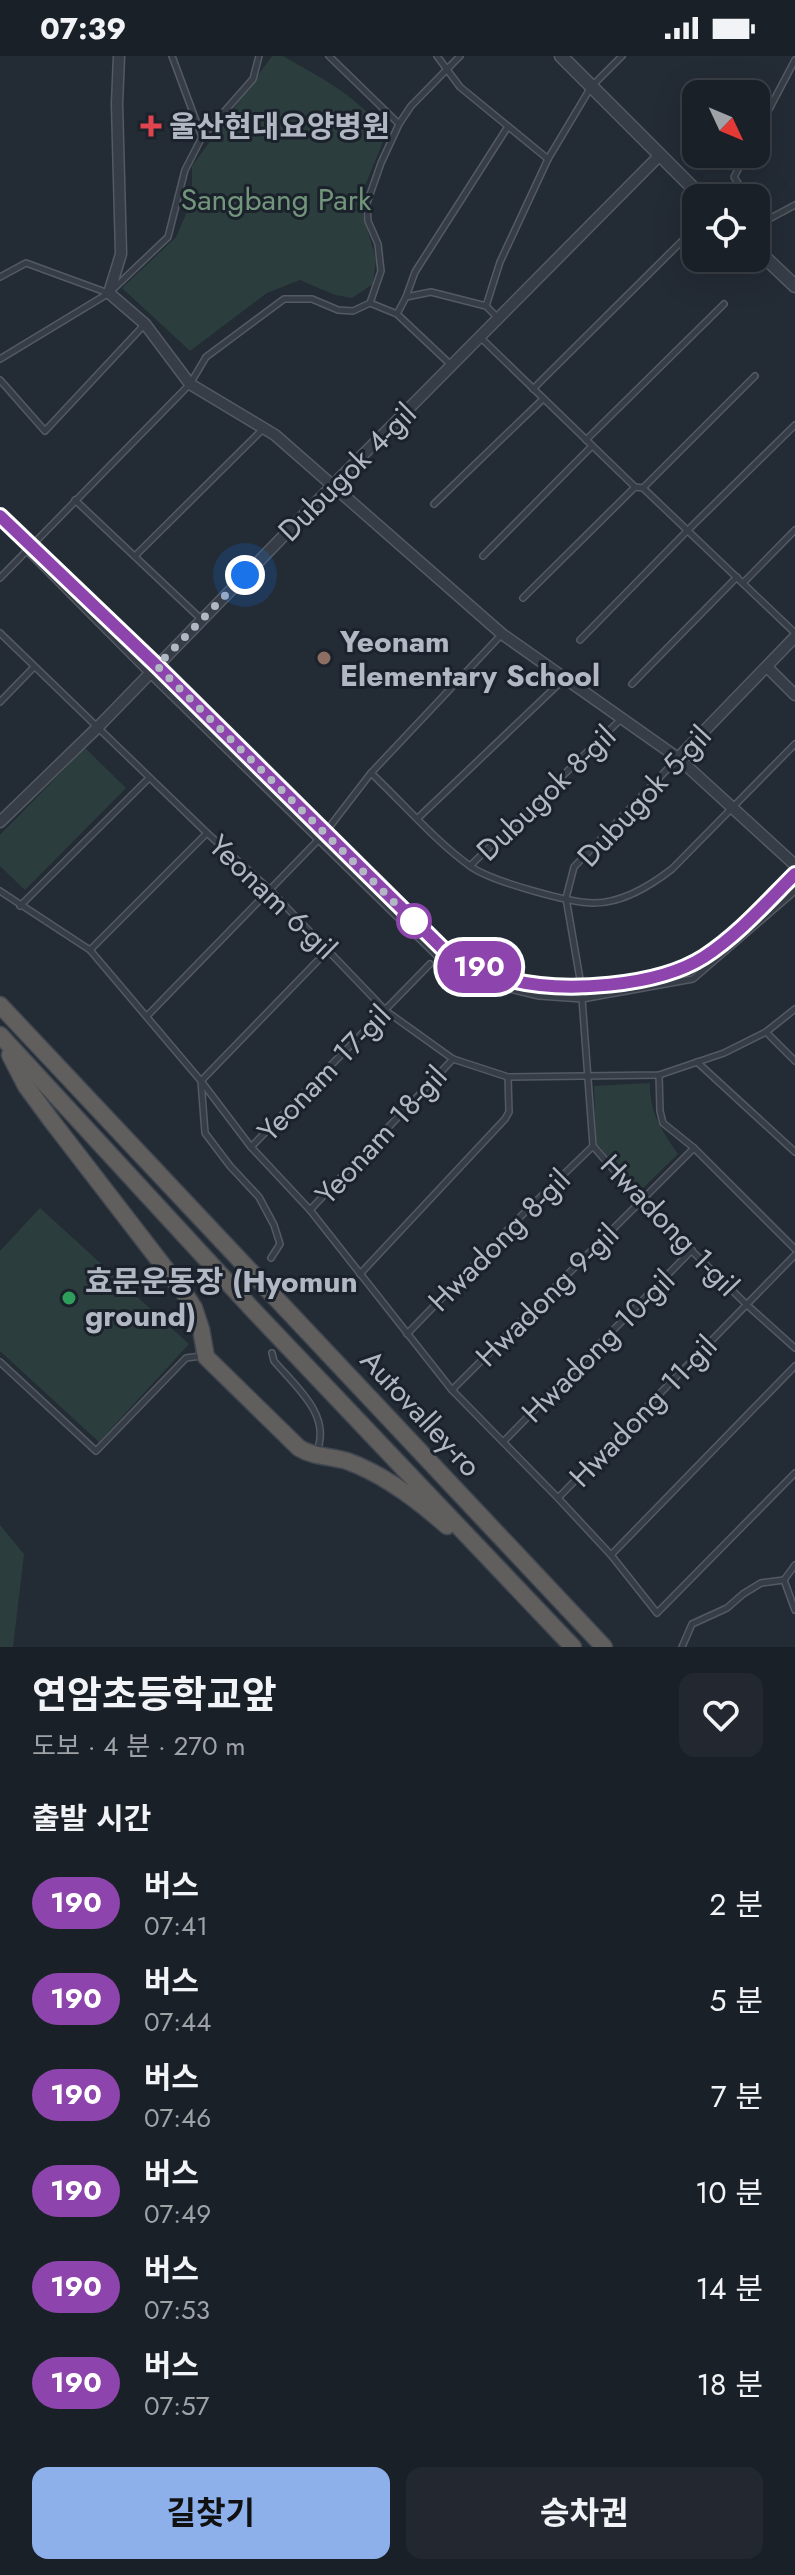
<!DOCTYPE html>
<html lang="ko">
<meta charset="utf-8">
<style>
:root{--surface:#1a2028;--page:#232830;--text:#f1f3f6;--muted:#9fa3a8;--line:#383e45;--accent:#8db0eb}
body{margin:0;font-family:Jost,"Noto Sans KR",sans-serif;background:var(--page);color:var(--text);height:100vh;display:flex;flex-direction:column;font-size:30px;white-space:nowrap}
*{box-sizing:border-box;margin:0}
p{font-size:26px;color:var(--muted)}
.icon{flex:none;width:44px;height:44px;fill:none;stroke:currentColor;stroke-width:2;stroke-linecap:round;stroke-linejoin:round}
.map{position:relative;height:1591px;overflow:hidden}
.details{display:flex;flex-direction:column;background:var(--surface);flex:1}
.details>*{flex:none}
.badge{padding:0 16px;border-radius:26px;font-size:28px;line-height:52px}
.needle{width:52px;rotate:134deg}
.controls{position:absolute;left:682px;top:24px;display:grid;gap:16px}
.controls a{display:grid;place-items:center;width:88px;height:88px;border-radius:16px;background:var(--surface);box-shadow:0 8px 32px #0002,0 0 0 2px var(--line);font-size:40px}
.you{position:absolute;width:40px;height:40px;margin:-20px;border:6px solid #fff;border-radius:50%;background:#1a73e8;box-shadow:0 0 0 12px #1a73e833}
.map>.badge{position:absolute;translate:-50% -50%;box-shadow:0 0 0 4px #fff}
h2{padding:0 32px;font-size:30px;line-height:72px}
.round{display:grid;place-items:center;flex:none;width:84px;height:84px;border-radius:16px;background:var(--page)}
.overview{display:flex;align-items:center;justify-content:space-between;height:136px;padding:0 32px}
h1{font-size:38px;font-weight:700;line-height:60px}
.cta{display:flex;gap:16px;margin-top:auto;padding:16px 32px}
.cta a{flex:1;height:92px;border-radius:16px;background:var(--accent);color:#111;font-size:32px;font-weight:700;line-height:92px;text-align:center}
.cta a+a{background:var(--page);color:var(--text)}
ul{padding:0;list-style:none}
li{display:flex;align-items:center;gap:24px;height:96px;padding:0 32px}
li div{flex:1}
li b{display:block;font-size:30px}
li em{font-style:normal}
li .badge{min-width:88px;font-weight:700;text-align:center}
.status{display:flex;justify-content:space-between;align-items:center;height:56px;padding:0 40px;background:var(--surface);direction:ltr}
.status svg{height:22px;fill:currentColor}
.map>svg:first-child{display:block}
</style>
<div class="status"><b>07:39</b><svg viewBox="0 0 49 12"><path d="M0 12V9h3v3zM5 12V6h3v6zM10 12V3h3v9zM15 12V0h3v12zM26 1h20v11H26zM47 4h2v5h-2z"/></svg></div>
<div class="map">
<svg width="795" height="1591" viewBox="0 0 795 1591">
<rect width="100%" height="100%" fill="#232b35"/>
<g fill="#2c3d3d">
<path d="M272 0H283C315 19 372 46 384 83L359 145 376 203 373 228 352 242 335 239 300 224 267 237 190 295 122 232 176 181 192 144V110Z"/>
<path d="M85 692 126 732 25 834 0 810V779Z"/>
<path d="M650 1027C649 1056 662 1075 678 1098L639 1136 596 1087 594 1030Z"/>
<path d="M40 1152 189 1288 99 1386 0 1295V1195Z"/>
<path d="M0 1469 24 1498 13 1591H0Z"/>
</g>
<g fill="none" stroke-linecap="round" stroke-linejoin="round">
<g stroke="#545a64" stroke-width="8">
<g id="service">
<path d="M172 0 202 81"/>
<path d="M329 0 399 68"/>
<path d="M437 0 460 31 548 103"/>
<path d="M756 78 795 4"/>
<path d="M746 98 734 121 748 142"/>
<path d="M756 155 769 163 795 149"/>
<path d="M0 221 26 207 108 237"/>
<path d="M406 241 415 216 507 72"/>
<path d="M370 247 397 258 406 241 431 236 486 250"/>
<path d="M397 258 451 309"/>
<path d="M497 261 486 250 500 206 548 103 591 31 622 0"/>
<path d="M481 282 635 431 643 432 795 577"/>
<path d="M0 303 109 237 168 181 185 114 202 81 253 23 259 0"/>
<path d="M0 324 45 375 145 268"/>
<path d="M533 333 684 183"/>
<path d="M586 384 724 248"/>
<path d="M643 432 755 320"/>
<path d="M75 444 201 563"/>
<path d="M434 448 543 343"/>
<path d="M27 495 149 618 438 901 492 929 539 940 582 943 693 923 795 835"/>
<path d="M135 500 263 373"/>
<path d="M483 500 592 390"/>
<path d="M0 522 190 328 206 301 284 243H312L338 254 353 255 370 247 381 215 378 188 368 165 367 147 381 107 399 68 411 50 460 0"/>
<path d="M743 527 795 474"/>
<path d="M523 542 635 431"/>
<path d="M0 577 207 777 269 833 386 955 453 1003 508 1021 659 1019 724 997 766 976 795 953"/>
<path d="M580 584 688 474 795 369"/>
<path d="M632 628 737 521"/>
<path d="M0 646 34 611"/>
<path d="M678 702 574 811 566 842 581 929 593 1090 641 1145 747 1249 795 1292"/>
<path d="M371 717C403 747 435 785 470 810 490 825 570 847 594 847 623 847 650 830 672 813L795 688"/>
<path d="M418 762 565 622"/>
<path d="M470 810 621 663"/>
<path d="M0 835 90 894 201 1025 251 1091 310 1154 452 1334 558 1442 611 1499 657 1557 795 1417"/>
<path d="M20 850 149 722"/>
<path d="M90 894 207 777"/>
<path d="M147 960 324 778 371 717 501 579"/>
<path d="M766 976 795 1005"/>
<path d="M697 1006 795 1096"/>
<path d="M659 1019 660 1055 663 1067 694 1092 795 1193"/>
<path d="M251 1091 430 908"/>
<path d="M310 1154 453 1003"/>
<path d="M271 1202 280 1188 274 1169 259 1141 230 1110 205 1077 201 1025 329 893"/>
<path d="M360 1218 505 1063 509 1056 508 1021"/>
<path d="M407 1278 525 1156 593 1090"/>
<path d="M272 1297 274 1305C296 1331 333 1360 316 1397"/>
<path d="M0 1306 96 1395 186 1302 201 1300"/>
<path d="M452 1334 694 1092"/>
<path d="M504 1385 692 1194"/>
<path d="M558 1442 795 1199"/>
<path d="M611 1499 795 1310"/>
<path d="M784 1524 795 1554"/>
<path d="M682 1591 692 1568 727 1552 743 1538 761 1527 784 1524 795 1509"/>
</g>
</g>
<g stroke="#545a64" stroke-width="13">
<g id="minor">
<path d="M119 0 117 48 121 198 109 237 145 268 190 328 275 379 502 578 678 702 795 809"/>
<path d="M767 611 795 639"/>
<path d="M678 702 795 581"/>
<path d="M0 766 98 671 332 430 659 100"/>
</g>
</g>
<g stroke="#545a64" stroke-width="15">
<g id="tertiary">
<path d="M561 0 703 142"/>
<path d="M756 193 795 230"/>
<path d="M0 460 157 610 444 894C465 906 488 918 511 924 564 937 657 932 704 901 738 878 766 847 795 818"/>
</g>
</g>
<g stroke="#414751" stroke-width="19">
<g id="trunk">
<path d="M0 949 604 1591"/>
<path d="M0 979 255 1256 573 1591"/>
<path d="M10 999 26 1030 51 1064 185 1238 194 1252 201 1273 206 1301 299 1392C313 1401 331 1400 347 1405 383 1418 419 1445 447 1470"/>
</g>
</g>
<use href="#service" stroke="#363d46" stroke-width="5"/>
<use href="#minor" stroke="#363d46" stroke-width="10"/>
<use href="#tertiary" stroke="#363d46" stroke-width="12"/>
<use href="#trunk" stroke="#605f5d" stroke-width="16"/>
</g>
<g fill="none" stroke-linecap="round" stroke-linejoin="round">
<g stroke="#fff" stroke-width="18">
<path id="line" d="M0 460 157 610 444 894C465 906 488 918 511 924 564 937 657 931 704 901 738 879 766 847 795 818"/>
</g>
<use href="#line" stroke="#8e44ad" stroke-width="12"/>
<path stroke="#b1b7c3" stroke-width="8" stroke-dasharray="0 14.4" d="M245 519 157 610 423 875 414 865"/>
</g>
<path fill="#e0444e" stroke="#1b222b" stroke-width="3" d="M147 58h8v8h8v8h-8v8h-8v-8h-8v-8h8z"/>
<circle fill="#8d6e63" stroke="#1b222b" stroke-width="3" cx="324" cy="602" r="8"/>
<circle fill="#fff" stroke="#8e44ad" stroke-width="4" cx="414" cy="865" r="16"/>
<circle fill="#2e9e5b" stroke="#1b222b" stroke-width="3" cx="69" cy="1242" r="8"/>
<g text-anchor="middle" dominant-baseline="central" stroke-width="6" stroke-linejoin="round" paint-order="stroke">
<g font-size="30" font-weight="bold" fill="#b1b7c3" stroke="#1b222b" text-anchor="start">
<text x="169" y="70">울산현대요양병원</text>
<text x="340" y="585">Yeonam<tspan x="340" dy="34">Elementary School</tspan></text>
<text x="85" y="1225">효문운동장 (Hyomun<tspan x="85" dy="34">ground)</tspan></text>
</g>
<g font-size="30" fill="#72967b" stroke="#1b222b">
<text x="276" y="143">Sangbang Park</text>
</g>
<g font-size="30" fill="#b1b7c3" stroke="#1b222b">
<text transform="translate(347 416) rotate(-45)">Dubugok 4-gil</text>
<text transform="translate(546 737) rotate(-44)">Dubugok 8-gil</text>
<text transform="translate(644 740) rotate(-47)">Dubugok 5-gil</text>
<text transform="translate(273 841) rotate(44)">Yeonam 6-gil</text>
<text transform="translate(324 1017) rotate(-46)">Yeonam 17-gil</text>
<text transform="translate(381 1079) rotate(-47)">Yeonam 18-gil</text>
<text transform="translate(670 1169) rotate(46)">Hwadong 1-gil</text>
<text transform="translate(499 1184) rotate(-45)">Hwadong 8-gil</text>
<text transform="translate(547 1239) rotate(-45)">Hwadong 9-gil</text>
<text transform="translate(598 1290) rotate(-45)">Hwadong 10-gil</text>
<text transform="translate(643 1355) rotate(-46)">Hwadong 11-gil</text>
<text transform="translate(421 1357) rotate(47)">Autovalley-ro</text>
</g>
</g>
</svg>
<div class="controls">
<a><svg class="needle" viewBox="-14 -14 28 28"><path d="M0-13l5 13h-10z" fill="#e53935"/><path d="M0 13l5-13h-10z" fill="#9fa3a8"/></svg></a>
<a><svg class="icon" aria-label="locate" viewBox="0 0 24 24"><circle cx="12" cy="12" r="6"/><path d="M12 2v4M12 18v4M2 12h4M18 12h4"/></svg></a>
</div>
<div class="you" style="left:245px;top:519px"></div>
<b class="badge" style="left:479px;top:911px;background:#8e44ad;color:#fff">190</b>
</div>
<section class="details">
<div class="overview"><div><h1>연암초등학교앞</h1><p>도보 · 4 분 · 270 m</p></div><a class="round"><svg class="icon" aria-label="heart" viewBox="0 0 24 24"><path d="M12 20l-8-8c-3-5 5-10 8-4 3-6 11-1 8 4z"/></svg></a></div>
<h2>출발 시간</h2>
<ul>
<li><span class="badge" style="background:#8e44ad;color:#fff">190</span><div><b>버스</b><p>07:41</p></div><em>2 분</em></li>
<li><span class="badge" style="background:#8e44ad;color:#fff">190</span><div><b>버스</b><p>07:44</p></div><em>5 분</em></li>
<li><span class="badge" style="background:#8e44ad;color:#fff">190</span><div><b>버스</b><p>07:46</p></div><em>7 분</em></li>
<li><span class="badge" style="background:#8e44ad;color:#fff">190</span><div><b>버스</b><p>07:49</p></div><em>10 분</em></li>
<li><span class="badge" style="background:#8e44ad;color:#fff">190</span><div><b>버스</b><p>07:53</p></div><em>14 분</em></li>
<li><span class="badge" style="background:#8e44ad;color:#fff">190</span><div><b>버스</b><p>07:57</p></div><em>18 분</em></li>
</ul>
<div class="cta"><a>길찾기</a><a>승차권</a></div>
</section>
